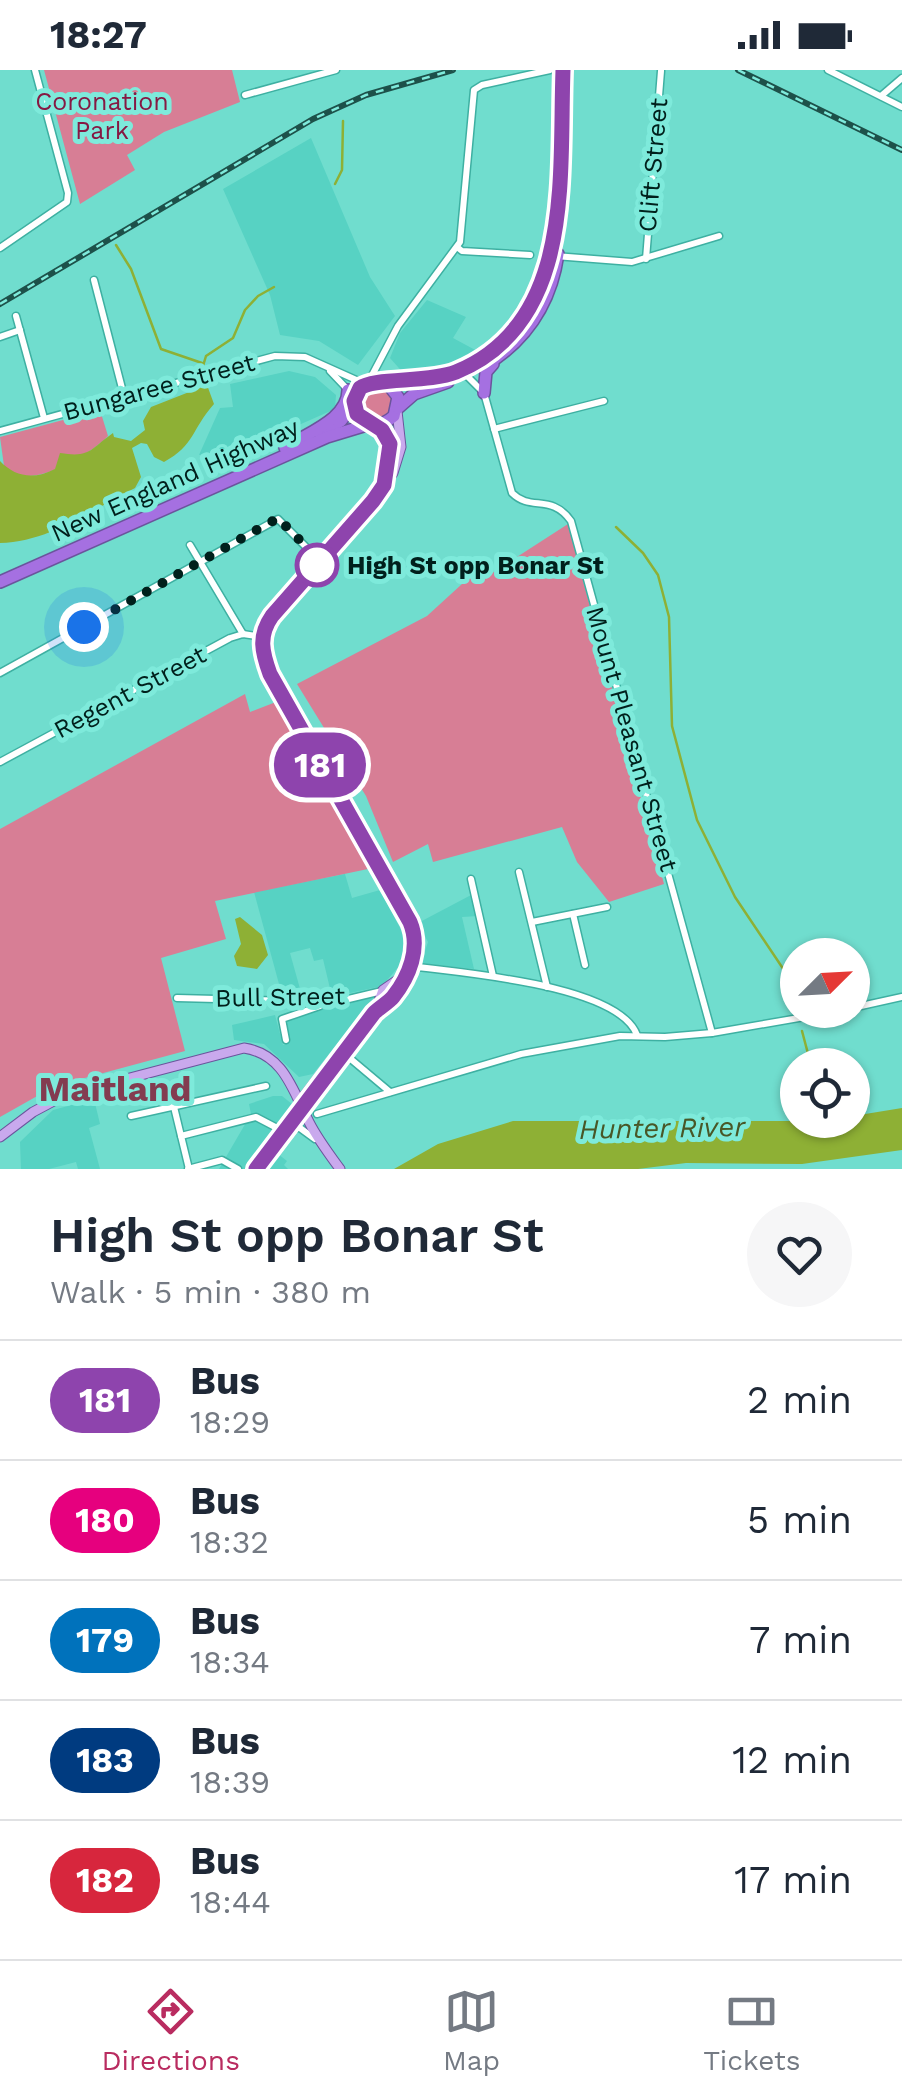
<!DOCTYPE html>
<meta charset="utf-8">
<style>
:root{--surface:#fff;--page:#f6f6f7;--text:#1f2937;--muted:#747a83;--line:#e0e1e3;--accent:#b92c60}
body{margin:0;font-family:"Work Sans",sans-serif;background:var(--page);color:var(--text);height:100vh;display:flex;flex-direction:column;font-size:38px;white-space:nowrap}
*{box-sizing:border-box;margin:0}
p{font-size:32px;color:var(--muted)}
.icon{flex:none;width:55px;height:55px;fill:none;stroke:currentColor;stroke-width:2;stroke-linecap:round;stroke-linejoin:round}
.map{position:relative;height:1099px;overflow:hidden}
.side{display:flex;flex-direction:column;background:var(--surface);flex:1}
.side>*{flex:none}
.badge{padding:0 20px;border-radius:32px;font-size:35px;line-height:65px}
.needle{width:65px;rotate:66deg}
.buttons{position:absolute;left:780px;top:868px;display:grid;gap:20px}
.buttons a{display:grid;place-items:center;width:90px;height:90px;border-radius:50%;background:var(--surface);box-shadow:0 2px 8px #0004;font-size:50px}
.you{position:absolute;width:50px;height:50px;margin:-25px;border:8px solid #fff;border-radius:50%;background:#1a73e8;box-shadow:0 0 0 15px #1a73e833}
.map>.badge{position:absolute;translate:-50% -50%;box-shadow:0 0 0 5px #fff}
.round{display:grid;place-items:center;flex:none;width:105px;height:105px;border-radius:52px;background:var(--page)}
.summary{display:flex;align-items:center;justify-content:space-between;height:170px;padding:0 50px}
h1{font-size:48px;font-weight:600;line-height:75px}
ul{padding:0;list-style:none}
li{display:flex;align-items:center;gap:30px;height:120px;padding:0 50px;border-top:2px solid var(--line)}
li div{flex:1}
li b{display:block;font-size:38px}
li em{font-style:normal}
li .badge{min-width:110px;font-weight:700;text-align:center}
.status{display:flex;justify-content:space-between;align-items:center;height:70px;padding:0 50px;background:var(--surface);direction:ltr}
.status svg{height:28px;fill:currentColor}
.tabs{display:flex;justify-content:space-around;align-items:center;height:140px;border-top:2px solid var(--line);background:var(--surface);font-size:28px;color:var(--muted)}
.tabs a{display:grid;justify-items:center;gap:5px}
.tabs .current{color:var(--accent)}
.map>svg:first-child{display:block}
</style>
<div class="status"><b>18:27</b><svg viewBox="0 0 49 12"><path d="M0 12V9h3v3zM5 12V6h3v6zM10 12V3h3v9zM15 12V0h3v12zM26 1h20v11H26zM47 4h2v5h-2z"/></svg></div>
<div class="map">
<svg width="902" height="1099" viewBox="0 0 902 1099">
<rect width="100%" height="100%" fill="#70ddce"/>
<g fill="#57d2c3">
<path d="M311 68 370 207 395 246 358 295 319 271 280 265 270 225 223 119Z"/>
<path d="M427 230 466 247 453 268 479 282 438 300 406 306 390 288 400 263Z"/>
<path d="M289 301 315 307 336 325 335 339 251 376 199 385 220 338 233 337 230 314Z"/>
<path d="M345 804 352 828 380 820 408 873 400 895 382 916 332 927 323 889 314 891 310 878 290 883 302 926 282 925 254 822Z"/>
<path d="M473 824 478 846 462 847 474 899 421 893 428 872 418 853Z"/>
<path d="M376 925 313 1004 299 1007 264 974 234 970 232 955 275 945 283 975 290 972 286 949Z"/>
<path d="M273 1026H282L292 1034 264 1073 287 1091 284 1095 288 1099H219L251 1044 249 1034Z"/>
<path d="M94 1029 100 1054 89 1058 100 1099H78L76 1092 49 1099H21L20 1072 53 1040Z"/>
</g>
<g fill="#d77e95">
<path d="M44 0H232L240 32 164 62 127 85 135 100 80 134Z"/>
<circle cx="377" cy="333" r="16"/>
<path d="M100 340 108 366C92 383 43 412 19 405 15 405 7 398 4 396L0 367Z"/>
<path d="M568 454 664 814 609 832 577 792 562 757 433 792 428 774 393 792 366 726 297 614 427 546 474 503 480 511Z"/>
<path d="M245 624 250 642 276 632 368 799 215 831 226 869 161 888 185 981 55 1016 0 1047V759Z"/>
</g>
<g fill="#8eb035">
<path d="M207 315 214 334C191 360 195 375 164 392L154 387 147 374 141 373 132 378 141 407 135 418C92 440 49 472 0 473V391C15 407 34 410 55 399L60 383C91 388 90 379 113 363L114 367 131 371 145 360 143 351 151 337Z"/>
<path d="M240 847 262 865 268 885 257 899 237 896 234 886 241 874 235 849Z"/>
<path d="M902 1038V1080L802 1094 686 1093 638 1099H394L438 1074 513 1051H818L852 1050 853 1046Z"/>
</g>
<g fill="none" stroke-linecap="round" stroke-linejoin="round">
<g stroke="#8eb035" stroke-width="2.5">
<path d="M335 114 342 100 343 51"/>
<path d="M116 175 131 199 161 279 202 293"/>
<path d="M203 296 206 286 233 268 245 240 258 226 274 217"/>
<path d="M616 457 643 483 658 505 669 547 672 656 697 750 735 827 790 909 797 941"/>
<path d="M802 961 811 995"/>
</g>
<g stroke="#3eb0a2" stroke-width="9">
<g id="minor">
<path d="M828 0 902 37"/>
<path d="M245 25 336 0"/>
<path d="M881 26 902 8"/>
<path d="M457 177 462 181 530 185"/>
<path d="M0 178 67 132 68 123 35 0"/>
<path d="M555 186 632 192 719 166"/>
<path d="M646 189 661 1"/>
<path d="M94 210 124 326"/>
<path d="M16 246 44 348"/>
<path d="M0 267 20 260"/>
<path d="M330 301 349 321"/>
<path d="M467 306 484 323 512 423C531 442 551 423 571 451L712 963"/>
<path d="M369 311 398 256 460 172 474 20 482 15 550 0"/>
<path d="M494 359 604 331"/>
<path d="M0 361 275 286 305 287 363 313"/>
<path d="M190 475 243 564"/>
<path d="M0 603 278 449 320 491"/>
<path d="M0 692 230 568 243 564 262 567"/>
<path d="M519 802 547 917"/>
<path d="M471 809 493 906"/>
<path d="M573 844 585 895"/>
<path d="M532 852 607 837"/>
<path d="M410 896C460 903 618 914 637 965"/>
<path d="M177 928 336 932 382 921"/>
<path d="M852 938 902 927"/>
<path d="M286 970 282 949 320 936 323 931"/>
<path d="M340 980 390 1022"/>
<path d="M174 1037 189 1099"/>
<path d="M317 1044 521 984 620 966 665 967 712 963 845 940"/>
<path d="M131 1046 266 1016"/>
<path d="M287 1058H300L315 1069"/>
<path d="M181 1066 256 1047 279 1059"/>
<path d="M188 1099 222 1090 238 1099"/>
<path d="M250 1099 297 1035"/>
<path d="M256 1099 299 1041"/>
</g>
</g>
<g stroke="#6b549c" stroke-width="11">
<g id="major">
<path d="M374 355C397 370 390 389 384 413"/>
<path d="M376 939 383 920 399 909"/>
<path d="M305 1025 332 990"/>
<path d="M299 1041 374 943 393 928 413 888 415 870 410 852 277 618C266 595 256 574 269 549L373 431 393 403 401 377 397 341"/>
<path d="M0 1067 33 1042 65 1025 244 978C284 984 293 1021 309 1052 317 1068 329 1084 340 1099"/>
</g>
</g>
<g stroke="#6b549c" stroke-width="14">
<g id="highway">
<path d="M483 297C526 271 551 233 558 184"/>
<path d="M387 313 398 327 394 346C355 379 337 309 378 311 575 320 557 141 563 0"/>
<path d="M484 323 486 302 493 294"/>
<path d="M398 338 414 324 448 312"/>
<path d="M320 363 341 351 354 334"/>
<path d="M285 378C306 363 348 350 348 320"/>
<path d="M0 512 327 367 370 354"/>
</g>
</g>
<use href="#minor" stroke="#fff" stroke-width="6"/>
<use href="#major" stroke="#c9a9ed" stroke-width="9"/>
<use href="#highway" stroke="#a570e1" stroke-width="11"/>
<g stroke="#1d514a" stroke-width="6">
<g id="rail">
<path d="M738 0 902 80"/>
<path d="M0 234 313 49 366 25 453 0"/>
</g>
</g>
<use href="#rail" stroke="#7eeadb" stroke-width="2.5" stroke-dasharray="8" stroke-linecap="butt"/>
</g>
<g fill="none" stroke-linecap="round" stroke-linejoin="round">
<g stroke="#fff" stroke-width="22">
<path id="line" d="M256 1099 374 943C379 938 389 932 393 927 409 907 421 878 410 852L270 604C262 582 258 566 272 546L373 431 384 415 390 374 382 360 357 344 354 331 360 318C374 307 429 313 456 302 575 253 559 107 563 0"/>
</g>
<use href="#line" stroke="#8e44ad" stroke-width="15"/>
<path stroke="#00201c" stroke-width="10" stroke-dasharray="0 18" d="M84 557 278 448 320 491 317 495"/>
</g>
<circle fill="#fff" stroke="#8e44ad" stroke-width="5" cx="317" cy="495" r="20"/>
<g text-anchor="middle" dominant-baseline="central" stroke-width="10" stroke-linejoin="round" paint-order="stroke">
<g font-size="25" fill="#861943" stroke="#7eeadb">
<text x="102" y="31">Coronation<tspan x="102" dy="29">Park</tspan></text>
</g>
<g font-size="25" fill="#00201c" stroke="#7eeadb">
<text transform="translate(653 95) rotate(-85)">Clift Street</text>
<text transform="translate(159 317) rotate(-15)">Bungaree Street</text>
<text transform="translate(175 410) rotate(-24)">New England Highway</text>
<text transform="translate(130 622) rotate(-28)">Regent Street</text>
<text transform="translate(632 669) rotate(74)">Mount Pleasant Street</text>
<text transform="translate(280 927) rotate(-1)">Bull Street</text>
</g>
<g font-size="25" font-weight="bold" fill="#00201c" stroke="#7eeadb" text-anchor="start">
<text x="347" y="495">High St opp Bonar St</text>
</g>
<g font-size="28" font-style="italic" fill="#485727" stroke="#7eeadb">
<text transform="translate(662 1058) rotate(-1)">Hunter River</text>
</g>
<g font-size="35" font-weight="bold" fill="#833c50" stroke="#7eeadb">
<text x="115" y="1019">Maitland</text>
</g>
</g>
</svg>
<div class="buttons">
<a><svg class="needle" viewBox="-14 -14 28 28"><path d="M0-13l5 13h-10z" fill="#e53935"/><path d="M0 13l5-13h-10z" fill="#747a83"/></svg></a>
<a><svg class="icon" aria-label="locate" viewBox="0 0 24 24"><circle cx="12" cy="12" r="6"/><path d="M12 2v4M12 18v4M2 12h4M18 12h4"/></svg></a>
</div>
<div class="you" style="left:84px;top:557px"></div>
<b class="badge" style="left:320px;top:695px;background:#8e44ad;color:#fff">181</b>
</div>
<section class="side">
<div class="summary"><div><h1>High St opp Bonar St</h1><p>Walk · 5 min · 380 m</p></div><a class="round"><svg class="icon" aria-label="heart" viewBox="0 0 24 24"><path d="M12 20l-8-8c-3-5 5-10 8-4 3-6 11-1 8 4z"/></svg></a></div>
<ul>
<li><span class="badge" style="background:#8e44ad;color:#fff">181</span><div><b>Bus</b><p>18:29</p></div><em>2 min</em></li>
<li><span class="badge" style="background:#e6007e;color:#fff">180</span><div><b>Bus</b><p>18:32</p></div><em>5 min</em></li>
<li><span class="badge" style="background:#0072bc;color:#fff">179</span><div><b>Bus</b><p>18:34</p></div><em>7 min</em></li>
<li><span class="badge" style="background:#003b80;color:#fff">183</span><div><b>Bus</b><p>18:39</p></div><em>12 min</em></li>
<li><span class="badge" style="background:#d7263d;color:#fff">182</span><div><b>Bus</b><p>18:44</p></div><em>17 min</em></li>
</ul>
</section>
<nav class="tabs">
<a class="current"><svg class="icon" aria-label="directions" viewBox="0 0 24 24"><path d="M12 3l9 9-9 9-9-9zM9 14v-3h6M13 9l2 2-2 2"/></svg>Directions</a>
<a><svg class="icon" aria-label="map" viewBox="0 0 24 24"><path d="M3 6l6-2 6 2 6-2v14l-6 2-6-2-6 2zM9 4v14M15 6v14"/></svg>Map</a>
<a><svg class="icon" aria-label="tickets" viewBox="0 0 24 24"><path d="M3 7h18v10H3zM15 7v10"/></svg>Tickets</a>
</nav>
